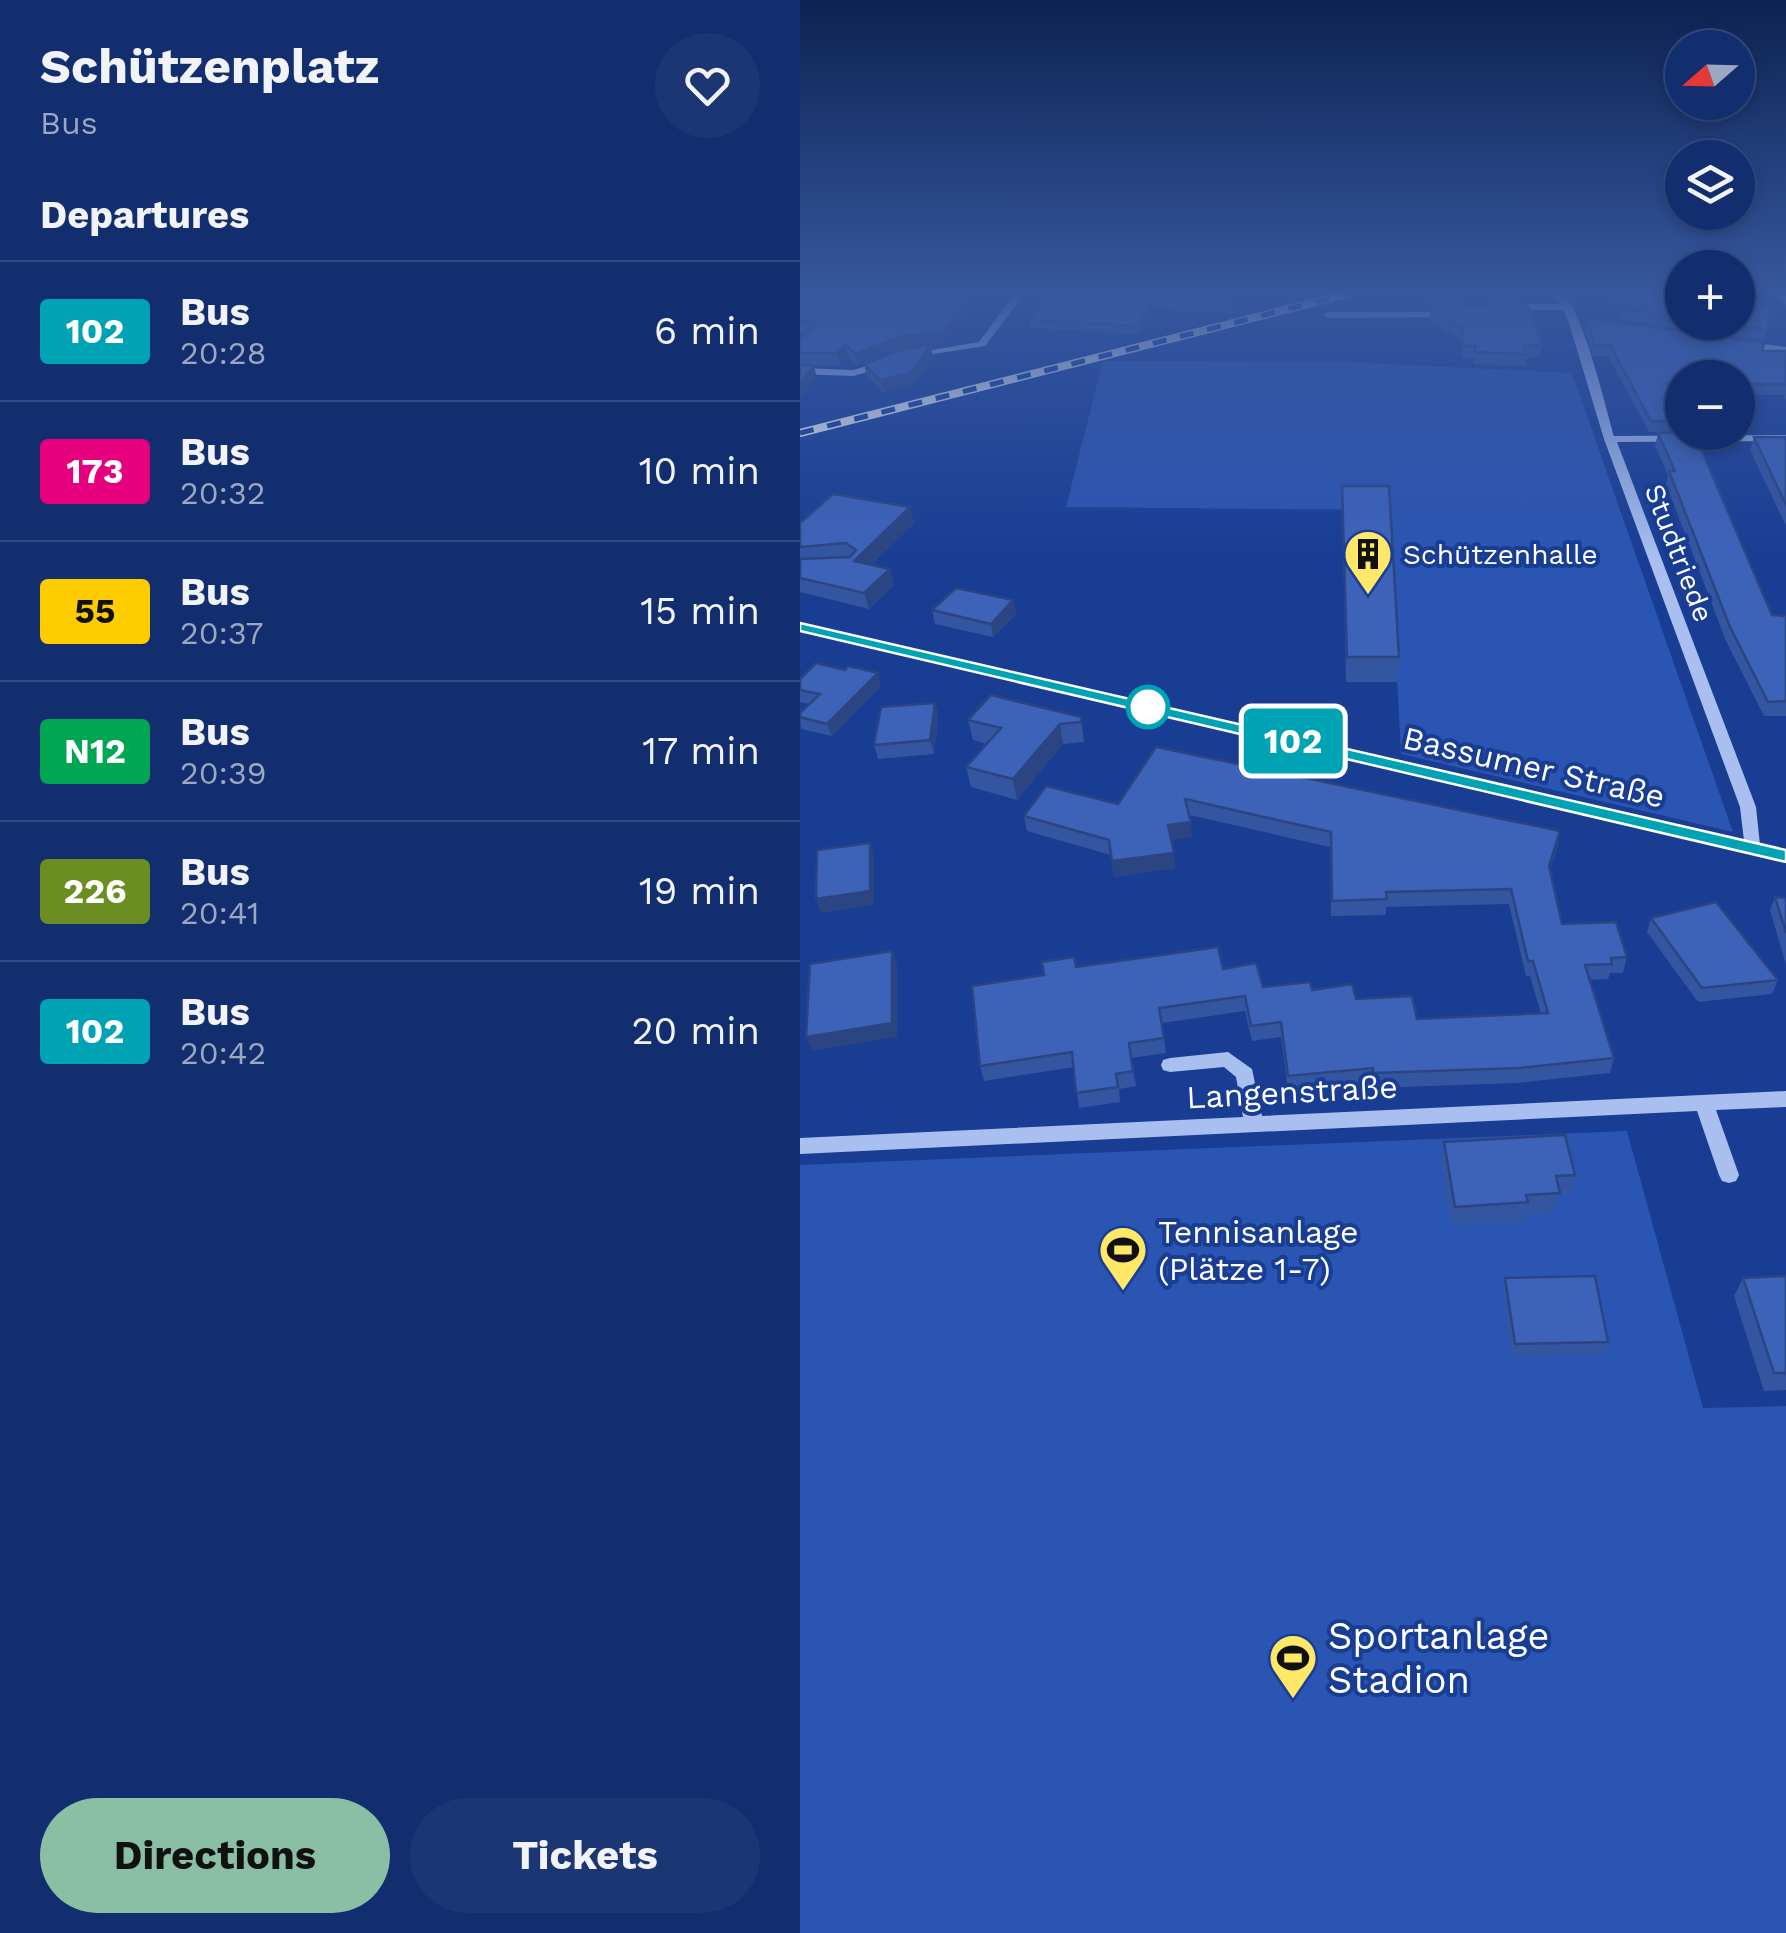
<!DOCTYPE html>
<meta charset="utf-8">
<style>
:root{--surface:#122e6e;--page:#1b3673;--text:#f1f3f6;--muted:#9ca8c2;--line:#314a81;--accent:#8abfa5}
body{margin:0;font-family:"Work Sans",sans-serif;background:var(--page);color:var(--text);height:100vh;display:flex;flex-direction:column;font-size:38px;white-space:nowrap}
*{box-sizing:border-box;margin:0}
p{font-size:32px;color:var(--muted)}
.icon{flex:none;width:55px;height:55px;fill:none;stroke:currentColor;stroke-width:2;stroke-linecap:round;stroke-linejoin:round}
.map{position:relative;flex:1;overflow:hidden}
.sheet{display:flex;flex-direction:column;background:var(--surface);width:800px}
.sheet>*{flex:none}
.badge{padding:0 20px;border-radius:8px;font-size:35px;line-height:65px}
.needle{width:65px;rotate:250deg}
.controls{position:absolute;left:865px;top:30px;display:grid;gap:20px}
.controls a{display:grid;place-items:center;width:90px;height:90px;border-radius:50%;background:var(--surface);box-shadow:0 5px 15px #0003,0 0 0 2px var(--line);font-size:50px}
.map>.badge{position:absolute;translate:-50% -50%;box-shadow:0 0 0 5px #fff}
h2{padding:0 40px;font-size:38px;line-height:90px}
.round{display:grid;place-items:center;flex:none;width:105px;height:105px;border-radius:52px;background:var(--page)}
.overview{display:flex;align-items:center;justify-content:space-between;height:170px;padding:0 40px}
h1{font-size:48px;font-weight:700;line-height:75px}
.button{display:flex;gap:20px;margin-top:auto;padding:20px 40px}
.button a{flex:1;height:115px;border-radius:60px;background:var(--accent);color:#111;font-size:40px;font-weight:700;line-height:115px;text-align:center}
.button a+a{background:var(--page);color:var(--text)}
ul{padding:0;list-style:none}
li{display:flex;align-items:center;gap:30px;height:140px;padding:0 40px;border-top:2px solid var(--line)}
li div{flex:1}
li b{display:block;font-size:38px}
li em{font-style:normal}
li .badge{min-width:110px;font-weight:700;text-align:center}
main{display:flex;flex:1;min-height:0}
.map>svg:first-child{display:block}
</style>
<main>
<section class="sheet">
<div class="overview"><div><h1>Schützenplatz</h1><p>Bus</p></div><a class="round"><svg class="icon" aria-label="heart" viewBox="0 0 24 24"><path d="M12 20l-8-8c-3-5 5-10 8-4 3-6 11-1 8 4z"/></svg></a></div>
<h2>Departures</h2>
<ul>
<li><span class="badge" style="background:#00a3b4;color:#fff">102</span><div><b>Bus</b><p>20:28</p></div><em>6 min</em></li>
<li><span class="badge" style="background:#e6007e;color:#fff">173</span><div><b>Bus</b><p>20:32</p></div><em>10 min</em></li>
<li><span class="badge" style="background:#fc0;color:#111">55</span><div><b>Bus</b><p>20:37</p></div><em>15 min</em></li>
<li><span class="badge" style="background:#00a651;color:#fff">N12</span><div><b>Bus</b><p>20:39</p></div><em>17 min</em></li>
<li><span class="badge" style="background:#6b8e23;color:#fff">226</span><div><b>Bus</b><p>20:41</p></div><em>19 min</em></li>
<li><span class="badge" style="background:#00a3b4;color:#fff">102</span><div><b>Bus</b><p>20:42</p></div><em>20 min</em></li>
</ul>
<div class="button"><a>Directions</a><a>Tickets</a></div>
</section>
<div class="map">
<svg width="986" height="1933" viewBox="0 0 986 1933">
<rect width="100%" height="100%" fill="#183d93"/>
<g fill="#2b55b2">
<path d="M303 361 545 362 772 373 933 832 601 754 588 510 266 507Z"/>
<path d="M827 1131 903 1408 986 1406V1933H0V1165Z"/>
</g>
<g fill="none" stroke-linecap="round" stroke-linejoin="round">
<g fill="#a8bff0" fill-rule="evenodd">
<path d="M219 288H229L185 346 108 358 103 355 179 342Z"/>
<path d="M734 288C744 288 757 289 764 296 783 312 806 408 814 436L986 435V441L817 442 956 807 960 845 986 851V861L0 631V623L944 841 940 807 804 439 768 320 763 310H707L702 307 707 304H760L757 300Z"/>
<path d="M972 288H982L986 295V305Z"/>
<path d="M652 312 657 315 655 317 528 318 523 315 528 312Z"/>
<path d="M942 341 986 347V353L939 346V342Z"/>
<path d="M85 361 90 364 89 366 53 376 0 374V368L53 370Z"/>
<path d="M428 1052 452 1069 462 1116 986 1091V1107L916 1110 939 1175 936 1181 929 1183 922 1181 919 1175 897 1111 0 1154V1138L443 1117 436 1077 424 1067 370 1072 363 1070 361 1065 363 1060 370 1058Z"/>
</g>
<g stroke="#fff" stroke-width="8">
<path id="rail" d="M0 433 571 288"/>
</g>
<use href="#rail" stroke="#183d93" stroke-width="5" stroke-dasharray="14" stroke-linecap="butt"/>
</g>
<g fill="#34559f">
<path d="M0 288H185L145 342 100 348 57 365 48 356 40 365H0V340L7 332H0Z"/>
<path d="M252 288H442L432 313 354 309 339 334 231 328 230 320Z"/>
<path d="M623 288H719V300H684L664 307 742 345 740 357 726 358 725 366 673 364 674 358H662L661 339 630 322 631 310 654 308H627Z"/>
<path d="M801 288H882V322H938L971 308 964 340 819 320 821 309H829L800 294Z"/>
<path d="M786 318 962 351H986V400L983 395H938V378H882V395H874L882 412V432H849L808 356H793L785 329Z"/>
<path d="M133 357 113 385 83 392 67 376 64 364Z"/>
<path d="M858 433 972 615 986 616V716H964L926 641 866 484 868 475 855 446Z"/>
<path d="M954 437H986V526L950 450Z"/>
<path d="M542 486 599 657 597 682H546Z"/>
<path d="M0 523H114L71 565 94 585 69 609 0 592Z"/>
<path d="M213 600 216 614 193 637 135 624 132 610Z"/>
<path d="M45 670 81 686 32 736 1 729 0 713 9 704 0 702V679Z"/>
<path d="M135 703 138 717 134 754 78 759 74 745Z"/>
<path d="M281 717 284 742 263 744 217 800 171 787 166 767 187 744 173 740 168 720Z"/>
<path d="M356 747 758 846 750 870 762 924 827 957 823 973H810L808 979 790 980 814 1058 810 1073 717 1083 572 1088V1083L488 1091 481 1037 452 1041 445 1011 362 1023 366 1053 331 1058 336 1086 319 1089 320 1102 279 1108 274 1067 184 1081 180 1066 244 975 276 967 423 969 463 987 512 990 556 999 617 1019 741 1014 730 976H726L709 904 586 907V915L531 916 530 847 389 815 392 837 371 840 375 868 314 877 311 855 227 831 224 816 318 804Z"/>
<path d="M975 897 986 898V965L970 910Z"/>
<path d="M851 918 978 980 972 994 898 1002 847 932Z"/>
<path d="M644 1142 775 1175 770 1195H759L754 1212 725 1214 723 1222 652 1226 641 1162Z"/>
<path d="M986 1276V1390L964 1391 934 1296 943 1278Z"/>
<path d="M705 1278 808 1342 804 1354 712 1356 703 1291Z"/>
</g>
<g fill="#2b4582">
<path d="M175 288H185L145 342 100 348 57 365 55 354Z"/>
<path d="M438 288H442L432 313 431 304Z"/>
<path d="M685 291 684 300 661 308 662 299Z"/>
<path d="M353 300 354 309 339 334 338 326Z"/>
<path d="M45 345 48 356 40 365 37 353Z"/>
<path d="M131 345 133 357 113 385 83 392 80 380Z"/>
<path d="M14 366 17 378 0 398V383Z"/>
<path d="M110 507 114 523 58 577 54 561Z"/>
<path d="M90 569 94 585 69 609 64 593Z"/>
<path d="M213 600 216 614 193 637 191 624Z"/>
<path d="M78 673 81 686 32 736 27 724Z"/>
<path d="M135 703 138 717 134 754 130 740Z"/>
<path d="M260 724 263 744 217 800 213 779Z"/>
<path d="M391 822 392 837 369 841 368 825Z"/>
<path d="M760 831 758 846 746 881 749 866Z"/>
<path d="M70 843 74 857V905L21 913 16 899Z"/>
<path d="M374 853 375 868 314 877 312 861Z"/>
<path d="M92 951 97 965V1037L12 1051 6 1037Z"/>
</g>
<g fill="#3d63b9" stroke="#2b4582" stroke-width="2.5">
<path d="M0 288H175L143 331 98 337 55 354 45 345 37 353H0V340L17 322 0 321Z"/>
<path d="M252 288H438L431 304 353 300 338 326 230 320Z"/>
<path d="M626 288H719L720 291H685L662 299H628Z"/>
<path d="M810 288H882V318L821 309H852Z"/>
<path d="M726 302 742 345 724 346 726 354 675 352V346H663L662 327 631 310Z"/>
<path d="M938 303 971 308 967 329 919 322H938Z"/>
<path d="M786 318 964 343 962 351H986V384H938V378H882V384H869L882 412V421H851L810 345H795Z"/>
<path d="M131 345 110 373 80 380 64 364 101 350Z"/>
<path d="M0 365 14 366 0 383Z"/>
<path d="M894 432 972 615 986 616V701L968 702 930 627 869 471H875L858 433Z"/>
<path d="M954 437H986V505Z"/>
<path d="M542 486H589L599 657H547Z"/>
<path d="M33 494 110 507 54 561 90 569 64 593 0 578V559L50 557 56 550 46 543 0 547V523Z"/>
<path d="M156 588 213 600 191 624 132 610Z"/>
<path d="M16 663 45 670 48 666 78 673 27 724 0 717V713L20 694 0 690V679Z"/>
<path d="M191 695 281 717V722L260 724 213 779 166 767 201 728 168 720Z"/>
<path d="M135 703 130 740 74 745 81 707Z"/>
<path d="M356 747 760 831 749 866 762 924 816 922 827 957 811 958 812 964 785 965 814 1058 720 1068 573 1073V1068L488 1076 481 1022 451 1026 445 996 359 1008 364 1038 329 1043 333 1071 316 1074 318 1087 276 1093 272 1052 180 1066 172 986 244 975 242 962 274 957 276 967 418 947 423 969 456 963 463 987 510 982 512 990 552 984 556 999 612 996 617 1019 748 1013 733 961H728L711 889 586 892 587 899 532 901 531 832 385 799 391 822 368 825 374 853 312 861 309 840 224 816 246 786 318 804Z"/>
<path d="M70 843V891L16 899 17 850Z"/>
<path d="M975 897 986 898V933Z"/>
<path d="M916 902 978 980 902 988 851 918Z"/>
<path d="M92 951V1023L6 1037 10 964Z"/>
<path d="M765 1135 775 1175 756 1176 760 1193 726 1195 728 1202 655 1207 644 1142Z"/>
<path d="M795 1276 808 1342 715 1344 705 1278Z"/>
<path d="M986 1276V1373H974L943 1278Z"/>
</g>
<linearGradient id="sky" x2="0" y2="1"><stop stop-color="#0d2251"/><stop offset="0.52" stop-color="#37579e"/><stop offset="1" stop-color="#37579e" stop-opacity="0"/></linearGradient>
<rect width="986" height="559" fill="url(#sky)"/>
<path fill="#00a3b4" stroke="#fff" stroke-width="2.5" d="M0 623 986 850V862L0 631Z"/>
<defs>
<g id="building-pin" transform="scale(2.5)"><path d="M0 17L-7.5 6A9.5 9.5 0 1 1 7.5 6Z" fill="#ffe867" stroke="#183d93"/><path d="M-4-6H4V6H1V3H-1V6H-4ZM-2.5-4.3h1.7v1.8h-1.7ZM.8-4.3h1.7v1.8H.8ZM-2.5-1h1.7V.8h-1.7ZM.8-1h1.7V.8H.8Z" fill="#111"/></g>
<g id="stadium-pin" transform="scale(2.5)"><path d="M0 17L-7.5 6A9.5 9.5 0 1 1 7.5 6Z" fill="#ffe867" stroke="#183d93"/><path d="M0-5a6.5 5 0 1 0 0 10a6.5 5 0 1 0 0-10ZM-3.5-1.8h7v3.6h-7Z" fill="#111"/></g>
</defs>
<g fill-rule="evenodd">
<use href="#building-pin" x="568" y="554"/>
<use href="#stadium-pin" x="323" y="1250"/>
<use href="#stadium-pin" x="493" y="1658"/>
</g>
<circle fill="#fff" stroke="#00a3b4" stroke-width="5" cx="348" cy="707" r="20"/>
<g text-anchor="middle" dominant-baseline="central" stroke-width="8" stroke-linejoin="round" paint-order="stroke">
<g font-size="28" fill="#fff" stroke="#183d93">
<text transform="translate(879 553) rotate(69)">Studtriede</text>
</g>
<g font-size="28" fill="#fff" stroke="#183d93" text-anchor="start">
<text x="603" y="554">Schützenhalle</text>
</g>
<g font-size="32" fill="#fff" stroke="#183d93">
<text transform="translate(734 767) rotate(13)">Bassumer Straße</text>
<text transform="translate(492 1092) rotate(-3)">Langenstraße</text>
</g>
<g font-size="32" fill="#fff" stroke="#183d93" text-anchor="start">
<text x="358" y="1232">Tennisanlage<tspan x="358" dy="37">(Plätze 1-7)</tspan></text>
</g>
<g font-size="38" fill="#fff" stroke="#183d93" text-anchor="start">
<text x="528" y="1636">Sportanlage<tspan x="528" dy="44">Stadion</tspan></text>
</g>
</g>
</svg>
<div class="controls">
<a><svg class="needle" viewBox="-14 -14 28 28"><path d="M0-13l5 13h-10z" fill="#e53935"/><path d="M0 13l5-13h-10z" fill="#9ca8c2"/></svg></a>
<a><svg class="icon" aria-label="layers" viewBox="0 0 24 24"><path d="M12 4l9 5-9 5-9-5zM3 14l9 5 9-5"/></svg></a>
<a>+</a>
<a>−</a>
</div>
<b class="badge" style="left:493px;top:741px;background:#00a3b4;color:#fff">102</b>
</div>
</main>
